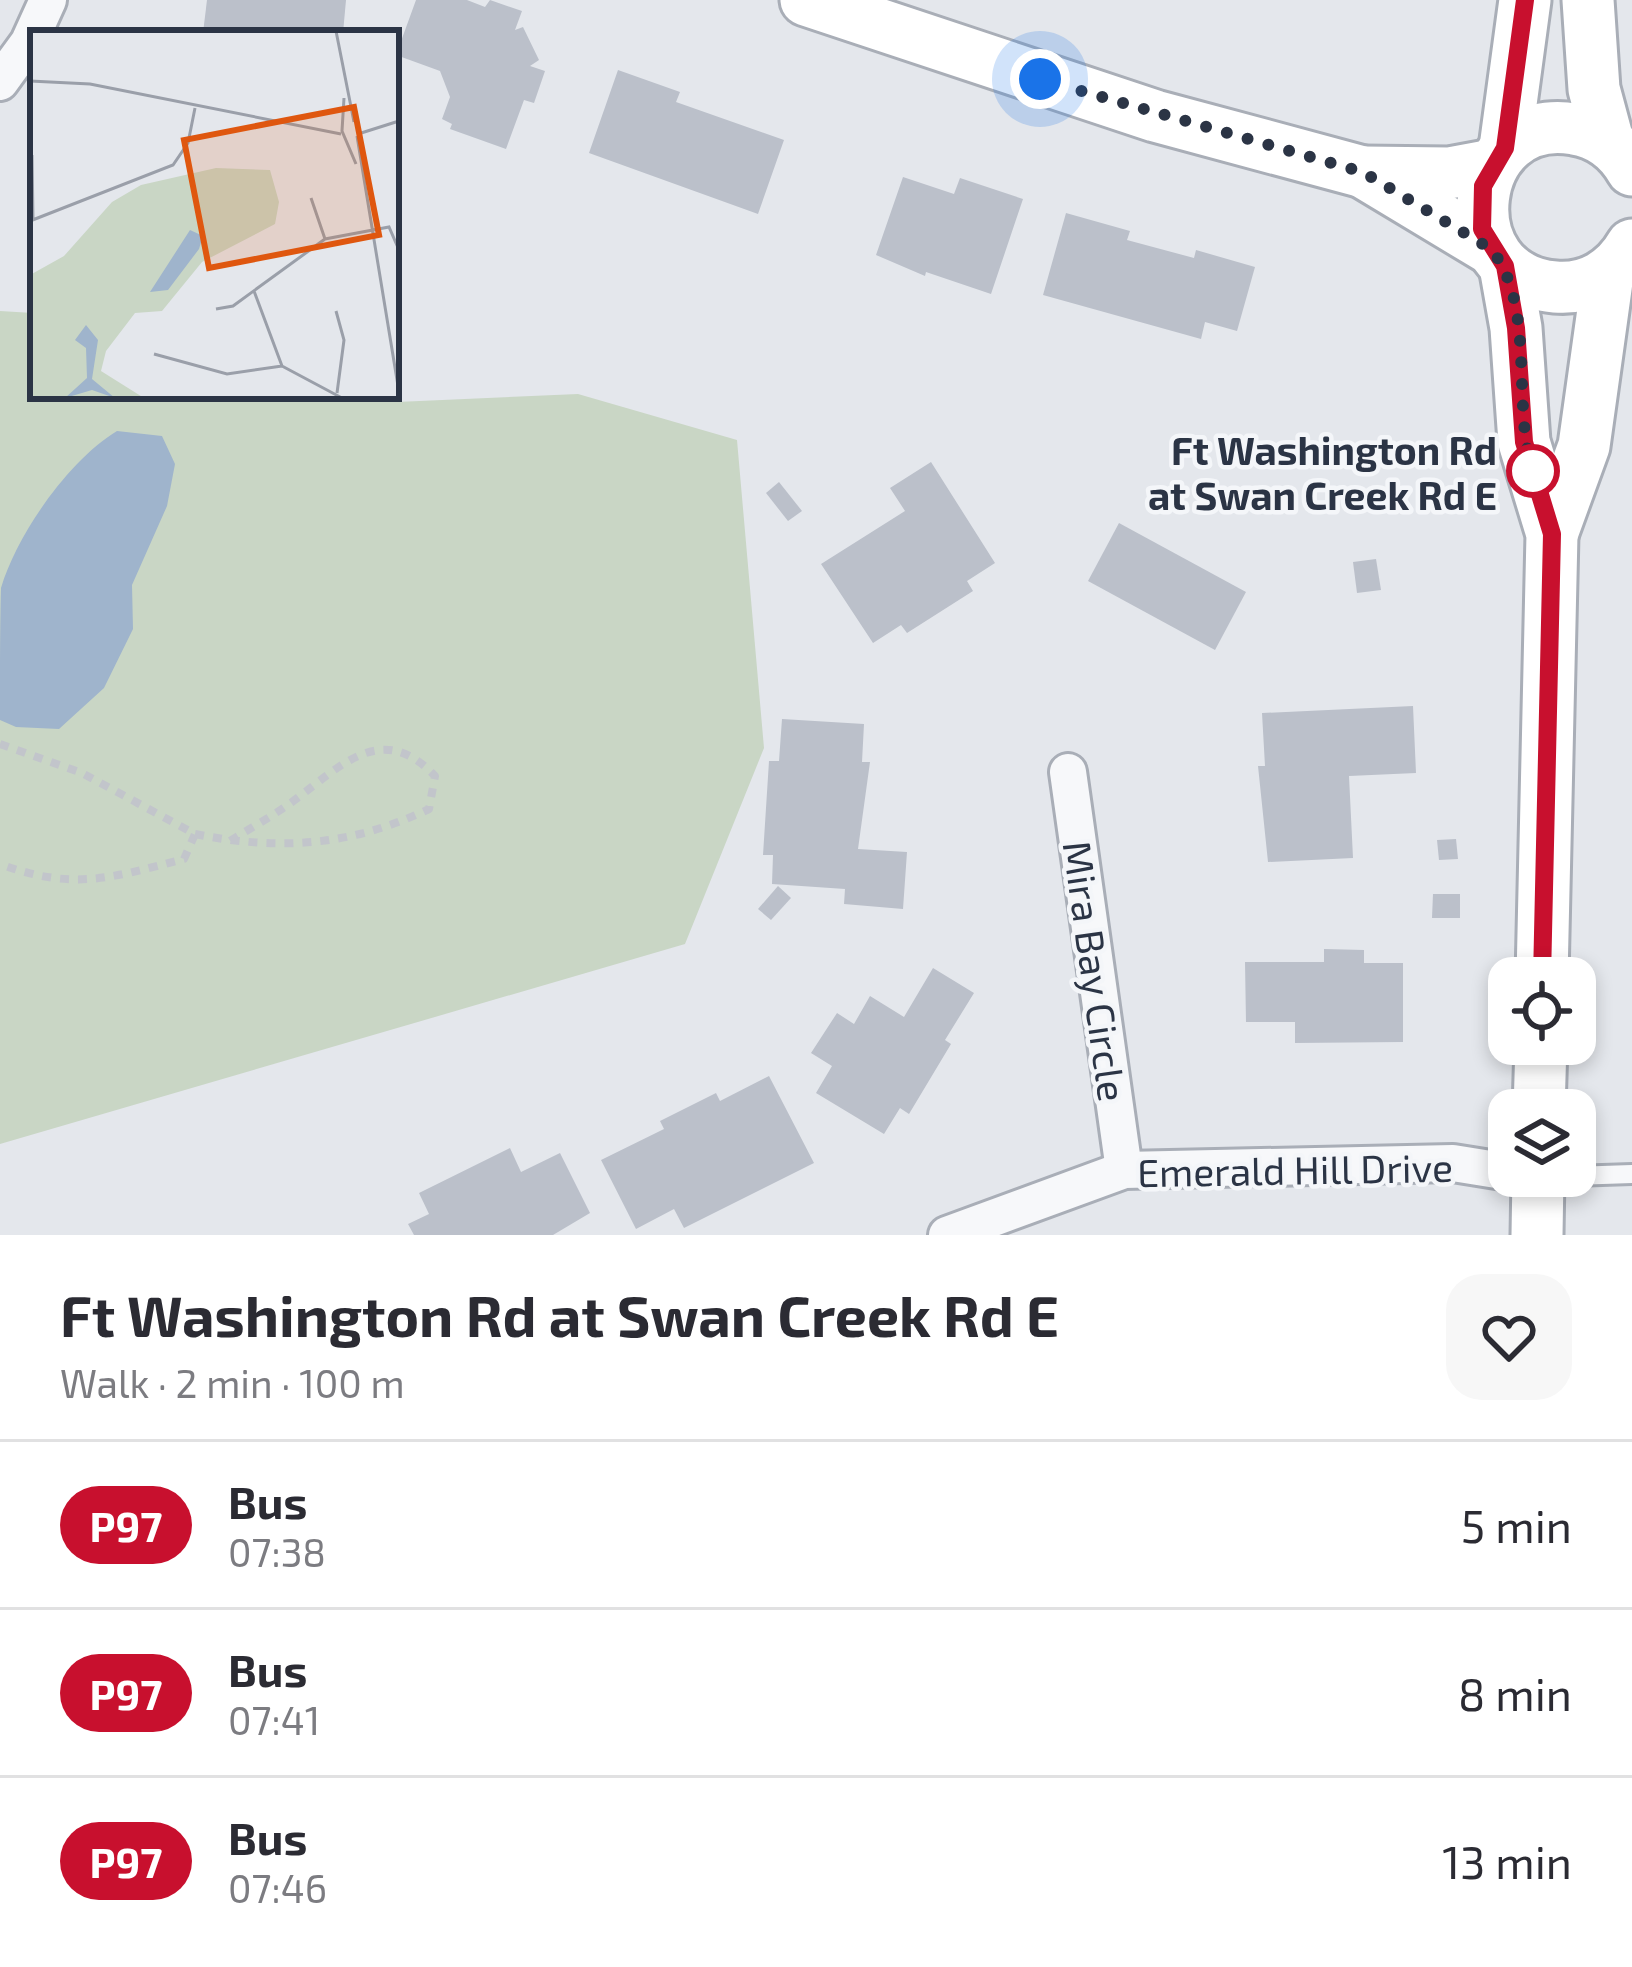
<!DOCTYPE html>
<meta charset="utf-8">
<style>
:root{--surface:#fff;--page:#f7f7f7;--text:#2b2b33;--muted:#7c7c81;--line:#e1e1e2}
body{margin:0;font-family:"Exo 2",sans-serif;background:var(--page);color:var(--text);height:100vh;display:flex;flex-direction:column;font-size:45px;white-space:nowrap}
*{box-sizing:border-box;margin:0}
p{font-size:39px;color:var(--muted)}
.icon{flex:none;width:66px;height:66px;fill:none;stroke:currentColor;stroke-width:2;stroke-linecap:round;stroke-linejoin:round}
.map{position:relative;height:1235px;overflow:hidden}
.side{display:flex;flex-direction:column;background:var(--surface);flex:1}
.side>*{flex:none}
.badge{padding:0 24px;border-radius:39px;font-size:42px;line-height:78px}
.tools{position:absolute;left:1488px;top:957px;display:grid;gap:24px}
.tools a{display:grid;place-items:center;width:108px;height:108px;border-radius:24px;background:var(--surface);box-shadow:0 6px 18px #0003;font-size:60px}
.you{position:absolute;width:60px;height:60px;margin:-30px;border:9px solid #fff;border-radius:50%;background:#1a73e8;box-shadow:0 0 0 18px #1a73e833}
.map>.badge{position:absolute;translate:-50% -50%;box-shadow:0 0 0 6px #fff}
.round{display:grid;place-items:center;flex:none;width:126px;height:126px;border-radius:36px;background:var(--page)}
.head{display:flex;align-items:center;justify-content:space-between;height:204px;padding:0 60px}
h1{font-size:57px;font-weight:700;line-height:90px}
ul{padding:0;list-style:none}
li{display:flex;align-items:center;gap:36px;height:168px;padding:0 60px;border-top:3px solid var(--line)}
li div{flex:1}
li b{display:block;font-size:45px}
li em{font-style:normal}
li .badge{min-width:132px;font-weight:700;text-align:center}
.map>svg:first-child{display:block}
</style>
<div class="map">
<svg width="1632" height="1235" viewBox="0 0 1632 1235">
<rect width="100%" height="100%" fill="#e4e7ec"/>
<path fill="#c9d6c5" d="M0 311 33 313V396H386L397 402 578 394 737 440 764 748 685 944 0 1144Z"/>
<path fill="#9fb4cc" d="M117 431 162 436 175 464 167 506 132 585 133 629 104 688 59 729 16 727 0 720C0 685 0 620 1 588 17 534 69 460 117 431Z"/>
<g fill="#bbc0ca">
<path d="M207 0H346L343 33H203Z"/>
<path d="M416 0H467L485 7 490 0 522 11 515 30 523 27 539 60 530 66 545 71 534 103 524 100 506 149 450 129 452 124 442 119 450 97 440 71 396 55Z"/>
<path d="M618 70 680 92 676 102 784 140 758 214 589 153Z"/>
<path d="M903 177 954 194 960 178 1023 199 991 294 926 272 925 276 876 255Z"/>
<path d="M1066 213 1130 231 1127 240 1194 258 1196 250 1255 267 1237 331 1205 322 1201 339 1043 295Z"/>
<path d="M931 462 995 563 967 581 973 591 907 633 901 625 873 643 821 564 905 511 890 488Z"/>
<path d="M779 482 802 511 788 521 766 493Z"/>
<path d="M1119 523 1246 592 1215 650 1088 581Z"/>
<path d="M1376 559 1381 590 1357 593 1353 562Z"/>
<path d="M1413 706 1416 773 1349 776 1353 858 1268 862 1258 766H1265L1262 713Z"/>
<path d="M782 719 864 724 862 762H870L858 849 907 852 903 909 844 904 845 889 772 884 773 855H763L769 761H779Z"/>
<path d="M1456 839 1458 859 1439 860 1437 840Z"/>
<path d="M778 886 791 898 771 920 758 909Z"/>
<path d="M1433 894H1460V918H1432Z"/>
<path d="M1324 949 1364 950V963H1403V1042L1295 1043V1022H1246L1245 962H1324Z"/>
<path d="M933 968 974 993 945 1040 951 1044 909 1114 900 1108 884 1134 816 1093 832 1066 811 1053 837 1013 854 1024 870 996 904 1017Z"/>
<path d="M769 1076 814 1163 684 1228 674 1209 636 1229 601 1160 664 1129 660 1121 716 1093 720 1101Z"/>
<path d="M510 1148 521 1172 560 1153 590 1213 553 1235H414L408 1224 429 1214 419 1193Z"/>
</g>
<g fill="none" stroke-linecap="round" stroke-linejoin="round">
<g stroke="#a9aeb7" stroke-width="24">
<path id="lane" d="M1543 1177 1632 1174"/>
</g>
<g stroke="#a9aeb7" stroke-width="42">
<g id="street">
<path d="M0 82 29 42 48 0"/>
<path d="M1068 772 1124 1170"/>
<path d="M947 1235 1124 1170 1453 1163 1509 1172"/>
</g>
</g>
<g stroke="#a9aeb7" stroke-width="57">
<g id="secondary">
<path d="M806 0 1155 116 1363 172 1491 249"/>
<path d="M1588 0 1594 89 1608 141"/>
<path d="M1505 148 1525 0"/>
<path d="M1632 170C1619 147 1600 133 1574 129 1467 110 1446 278 1555 287 1588 290 1616 273 1632 245"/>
<path d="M1363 172 1449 173 1492 165"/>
<path d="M1505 266 1516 328 1524 442 1552 534 1542 978"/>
<path d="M1552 534 1584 446 1608 274"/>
<path d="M1539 1110 1541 1044"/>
<path d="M1537 1235 1538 1176"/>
</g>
</g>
<g stroke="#c2c5cb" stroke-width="8" stroke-dasharray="9 9" stroke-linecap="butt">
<path d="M0 744 82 773 195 834 184 859C111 878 73 891 0 864"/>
<path d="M195 834C279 851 351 846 429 809L435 776C383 721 343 764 296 799 275 815 252 827 230 841"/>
</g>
<use href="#lane" stroke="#f7f8fa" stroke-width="18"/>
<use href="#street" stroke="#f7f8fa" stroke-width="36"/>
<use href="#secondary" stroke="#fff" stroke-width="51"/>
</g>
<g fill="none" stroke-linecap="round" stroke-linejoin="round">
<g stroke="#fff" stroke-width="27">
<path id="line" d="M1525 0 1505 148 1483 186 1482 229 1505 266 1516 328 1524 442 1552 534 1542 978"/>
</g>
<use href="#line" stroke="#c8102e" stroke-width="18"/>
<path stroke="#2b3445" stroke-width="12" stroke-dasharray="0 21.6" d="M1040 79 1363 172 1491 249C1537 305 1511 408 1533 471"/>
</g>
<circle fill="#fff" stroke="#c8102e" stroke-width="6" cx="1533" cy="471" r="24"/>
<g text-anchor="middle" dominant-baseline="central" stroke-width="9" stroke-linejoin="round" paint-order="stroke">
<g font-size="39" font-weight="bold" fill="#2b3445" stroke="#f4f6f9" text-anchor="end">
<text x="1497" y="449">Ft Washington Rd<tspan x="1497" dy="45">at Swan Creek Rd E</tspan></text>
</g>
<g font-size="39" fill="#2b3445" stroke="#f4f6f9">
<text transform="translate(1096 971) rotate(82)">Mira Bay Circle</text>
<text transform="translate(1295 1169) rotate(-1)">Emerald Hill Drive</text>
</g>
</g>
<g transform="translate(30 30)">
<rect width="369" height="369" fill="#e4e7ec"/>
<path d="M186 138 240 140 249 172 245 194 172 232 132 281 105 283 76 321 71 341 114 368H0V245L34 226 82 172 111 155Z" fill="#c9d6c5"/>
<path d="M160 200 173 206 169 219 138 260 120 262ZM56 295 68 310 62 349 85 368 62 360 35 368 57 348 56 318 45 310Z" fill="#9fb4cc"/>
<path fill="none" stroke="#9a9fa9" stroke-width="3" d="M306 1 324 92M0 51 60 54 311 104M314 68 312 101 326 134M328 104 369 91M327 106 369 362M2 125 3 191M281 168 295 209M0 191 143 135 158 113 165 78M224 261 252 336 312 368M186 279 203 276 295 209 359 197 369 220M306 281 314 310 307 363M124 324 197 344 252 336"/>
<path fill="#df570f" fill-opacity="0.15" stroke="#df570f" stroke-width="6" d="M324 77 349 205 179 238 154 110Z"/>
<rect width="369" height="369" fill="none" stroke="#2b3445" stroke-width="6"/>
</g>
</svg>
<div class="tools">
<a><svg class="icon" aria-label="locate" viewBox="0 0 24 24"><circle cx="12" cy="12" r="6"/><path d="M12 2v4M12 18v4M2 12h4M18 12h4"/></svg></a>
<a><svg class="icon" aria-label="layers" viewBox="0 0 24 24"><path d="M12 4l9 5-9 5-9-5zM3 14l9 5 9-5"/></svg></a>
</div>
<div class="you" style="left:1040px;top:79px"></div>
</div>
<section class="side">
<div class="head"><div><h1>Ft Washington Rd at Swan Creek Rd E</h1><p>Walk · 2 min · 100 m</p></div><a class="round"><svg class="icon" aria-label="heart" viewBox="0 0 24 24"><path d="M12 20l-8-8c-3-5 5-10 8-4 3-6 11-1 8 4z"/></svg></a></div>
<ul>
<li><span class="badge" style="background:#c8102e;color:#fff">P97</span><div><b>Bus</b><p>07:38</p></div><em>5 min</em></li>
<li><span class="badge" style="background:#c8102e;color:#fff">P97</span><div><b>Bus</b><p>07:41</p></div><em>8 min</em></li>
<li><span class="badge" style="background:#c8102e;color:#fff">P97</span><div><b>Bus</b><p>07:46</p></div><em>13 min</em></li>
</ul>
</section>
